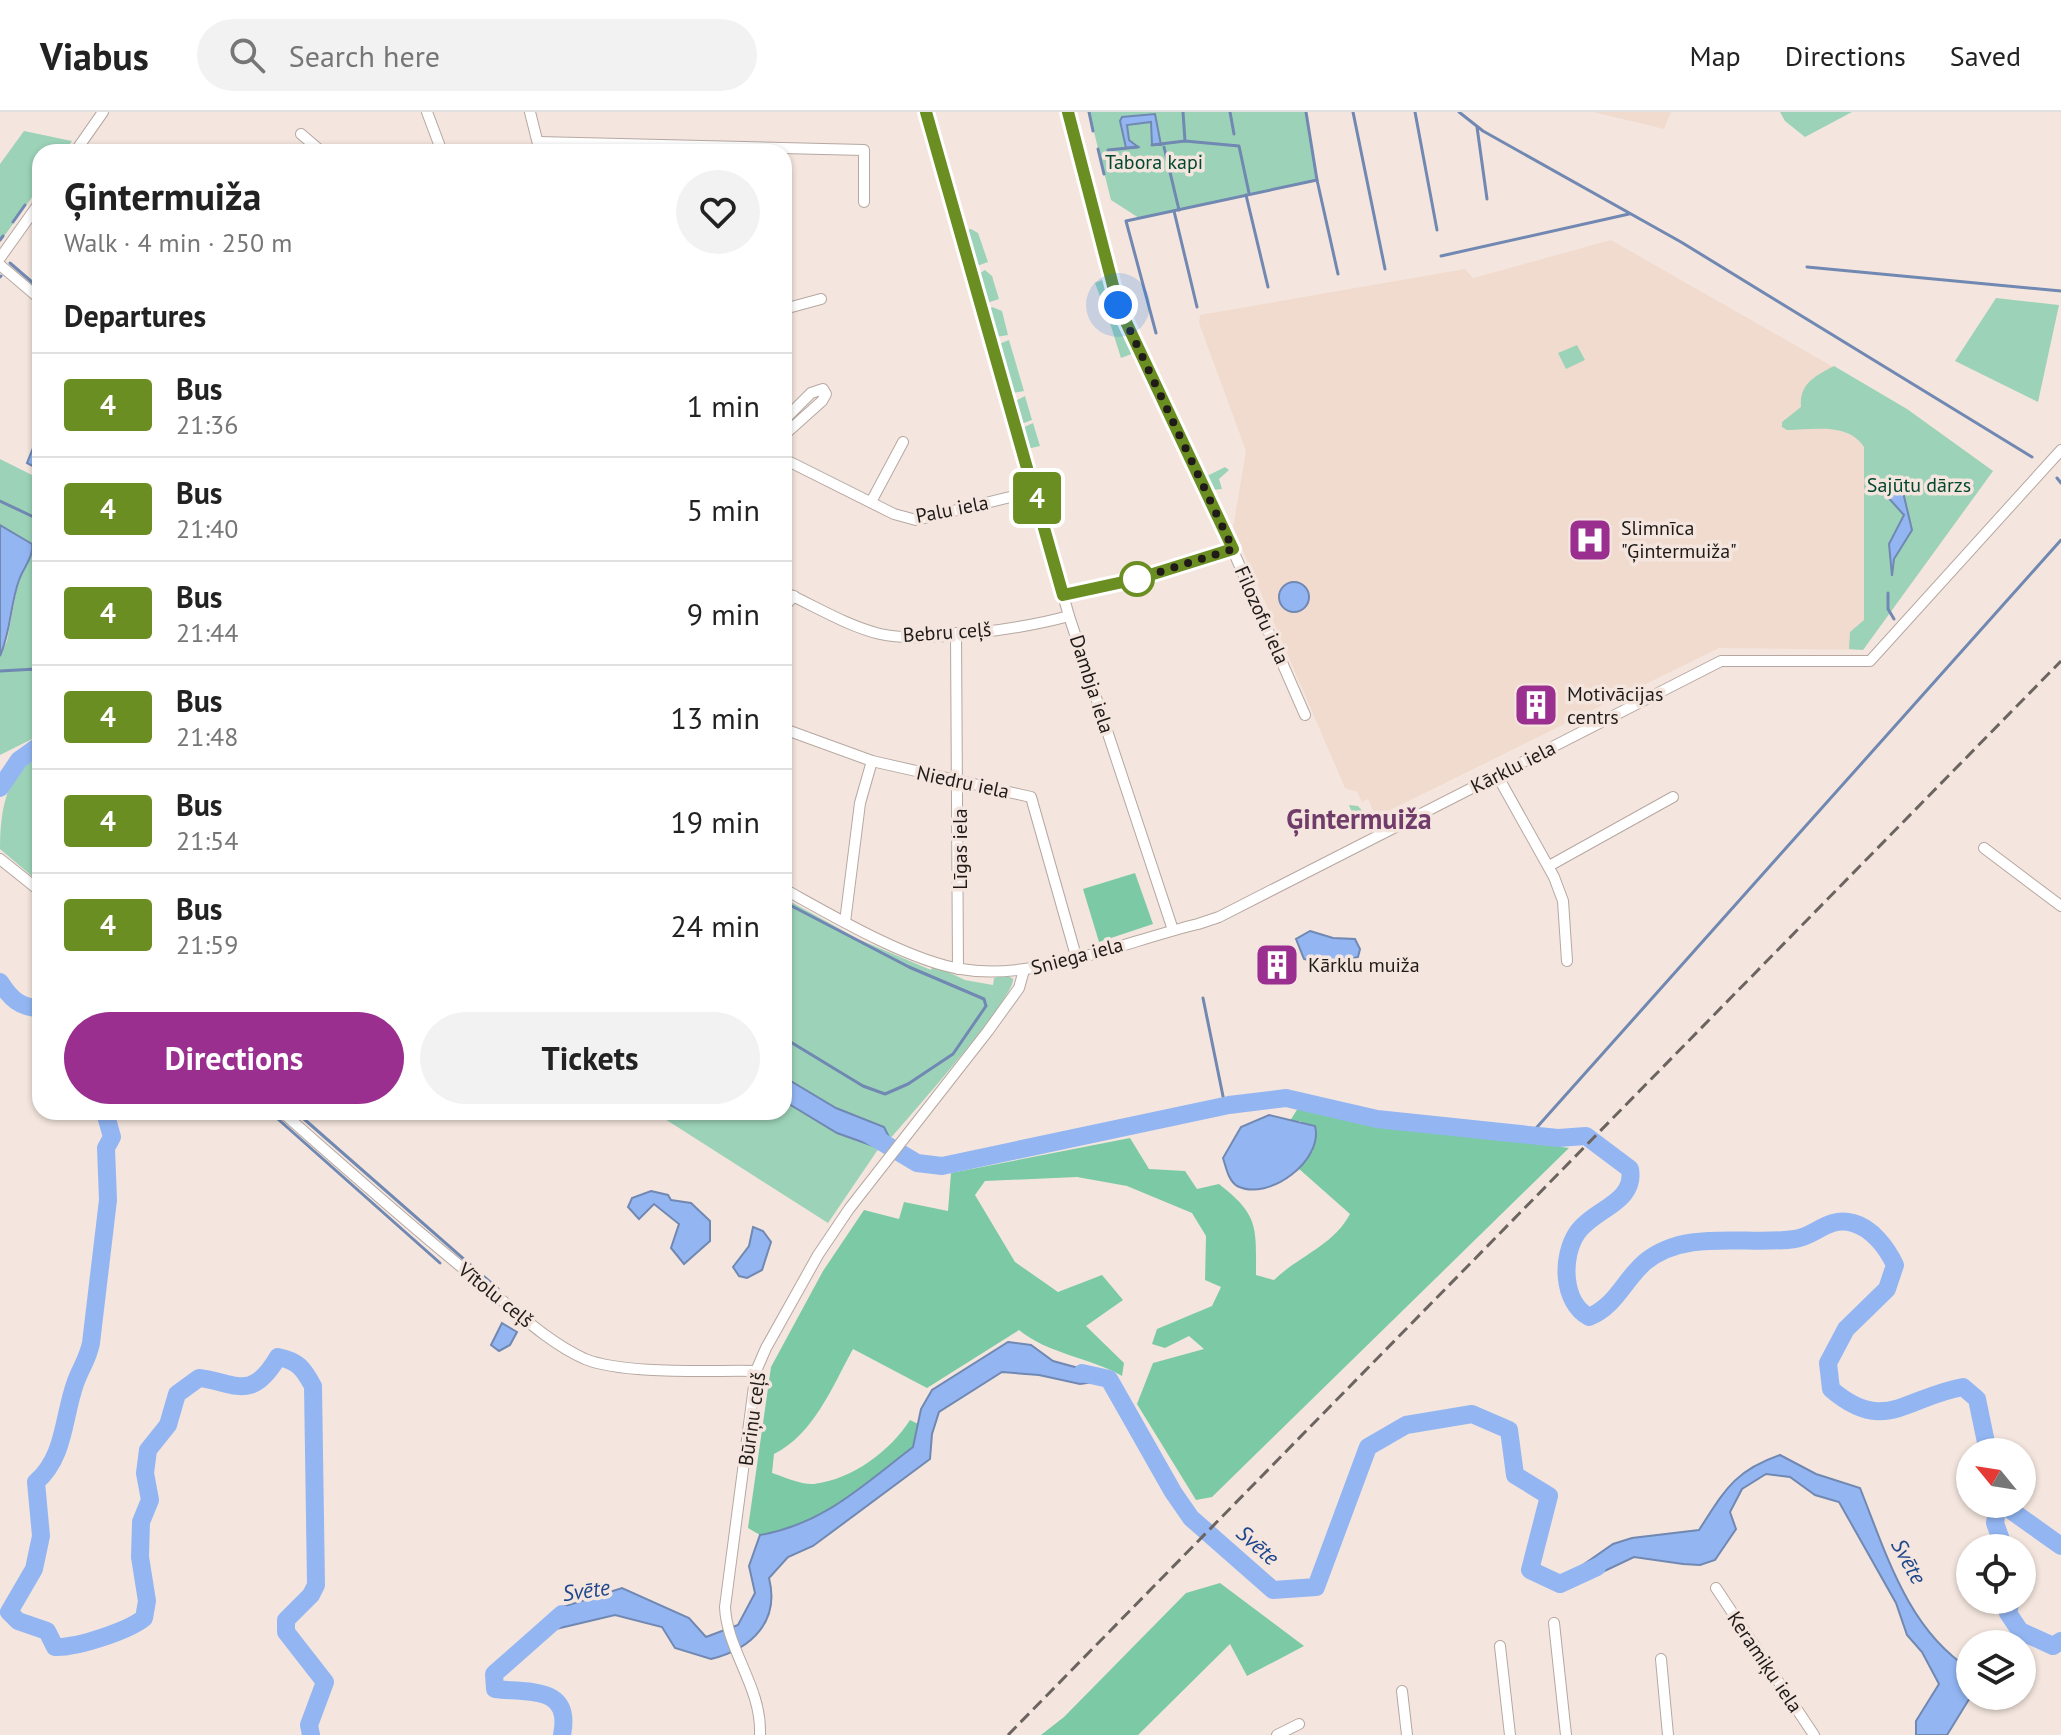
<!DOCTYPE html>
<meta charset="utf-8">
<style>
:root{--surface:#fff;--page:#f2f2f2;--text:#222;--muted:#767676;--line:#e0e0e0;--accent:#9a2f90}
body{margin:0;font-family:"PT Sans",sans-serif;background:var(--page);color:var(--text);height:100vh;display:flex;flex-direction:column;font-size:30px;white-space:nowrap}
*{box-sizing:border-box;margin:0}
p{font-size:26px;color:var(--muted)}
.icon{flex:none;width:44px;height:44px;fill:none;stroke:currentColor;stroke-width:2;stroke-linecap:round;stroke-linejoin:round}
.map{position:relative;flex:1;overflow:hidden}
.details{position:absolute;left:32px;top:32px;width:760px;height:976px;display:flex;flex-direction:column;background:var(--surface);border-radius:24px;box-shadow:0 2px 6px #0004}
.details>*{flex:none}
.badge{padding:0 16px;border-radius:6px;font-size:28px;line-height:52px}
.needle{width:52px;rotate:300deg}
.buttons{position:absolute;left:1956px;top:1326px;display:grid;gap:16px}
.buttons a{display:grid;place-items:center;width:80px;height:80px;border-radius:50%;background:var(--surface);box-shadow:0 2px 6px #0004;font-size:40px}
.you{position:absolute;width:40px;height:40px;margin:-20px;border:6px solid #fff;border-radius:50%;background:#1a73e8;box-shadow:0 0 0 12px #1a73e833}
.map>.badge{position:absolute;translate:-50% -50%;box-shadow:0 0 0 4px #fff}
h2{padding:0 32px;font-size:30px;line-height:72px}
.round{display:grid;place-items:center;flex:none;width:84px;height:84px;border-radius:42px;background:var(--page)}
.overview{display:flex;align-items:center;justify-content:space-between;height:136px;padding:0 32px}
h1{font-size:38px;font-weight:700;line-height:60px}
.primary-button{display:flex;gap:16px;margin-top:auto;padding:16px 32px}
.primary-button a{flex:1;height:92px;border-radius:48px;background:var(--accent);color:#fff;font-size:32px;font-weight:700;line-height:92px;text-align:center}
.primary-button a+a{background:var(--page);color:var(--text)}
ul{padding:0;list-style:none}
li{display:flex;align-items:center;gap:24px;height:104px;padding:0 32px;border-top:2px solid var(--line)}
li div{flex:1}
li b{display:block;font-size:30px}
li em{font-style:normal}
li .badge{min-width:88px;font-weight:700;text-align:center}
header{display:flex;align-items:center;gap:48px;box-sizing:border-box;height:112px;padding:0 40px;background:var(--surface);border-bottom:2px solid var(--line)}
header strong{font-size:38px}
nav{display:flex;gap:44px;margin-inline-start:auto;font-size:28px}
.search{width:560px;height:72px;background:var(--page);display:flex;align-items:center;gap:20px;box-sizing:border-box;padding:0 28px;border-radius:44px;color:var(--muted);font-size:30px}
.map>svg:first-child{display:block}
</style>
<header>
<strong>Viabus</strong>
<div class="search"><svg class="icon" aria-label="search" viewBox="0 0 24 24"><circle cx="10" cy="10" r="6"/><path d="M15 15l6 6"/></svg>Search here</div>
<nav><a>Map</a><a>Directions</a><a>Saved</a></nav>
</header>
<div class="map">
<svg width="2061" height="1623" viewBox="0 0 2061 1623">
<rect width="100%" height="100%" fill="#f4e6de"/>
<g fill="#f1dbcf">
<path d="M1593 0H1671L1664 17Z"/>
<path d="M1611 128 1907 297 1993 359 1863 538 1719 536 1376 705 1368 687 1362 690 1357 680 1345 676 1233 416 1246 339 1199 211 1200 203 1465 157 1473 166Z"/>
</g>
<g fill="#9cd3b8">
<path d="M1089 0H1306L1317 68 1139 106 1111 88Z"/>
<path d="M1780 0H1852L1805 25 1785 9Z"/>
<path d="M24 19 72 29 64 40H40V74L0 130V52Z"/>
<path d="M971 117 978 121 988 150 977 154 964 118Z"/>
<path d="M985 158 992 164 999 187 987 191 977 163Z"/>
<path d="M1105 167 1114 195 1106 200 1095 171Z"/>
<path d="M1996 186 2059 193 2038 290 1955 249Z"/>
<path d="M992 195 1002 199 1008 223 996 225 987 199Z"/>
<path d="M1117 206 1134 241 1121 246 1109 208Z"/>
<path d="M1009 228 1024 279 1013 281 997 233Z"/>
<path d="M1577 233 1585 248 1566 257 1558 241Z"/>
<path d="M1834 254 1907 297 1993 359 1863 538 1849 537 1850 520 1864 508V335C1848 310 1813 318 1787 318L1782 315V310L1801 295C1799 272 1815 264 1834 254Z"/>
<path d="M1025 284 1032 308 1021 312 1013 290Z"/>
<path d="M1033 311 1040 334 1027 337 1020 317Z"/>
<path d="M0 347 40 367V623L0 643V544L7 529 18 470 33 438 32 432 0 413Z"/>
<path d="M1225 355 1229 358 1219 367 1222 377 1212 378 1207 364Z"/>
<path d="M40 646V771L0 737C0 705 4 658 40 646Z"/>
<path d="M1349 693 1358 694 1365 702V712L1359 719Z"/>
<path d="M784 786 858 827 931 858 933 853 965 868 993 873 994 866 1007 863 1013 867C1016 884 910 1004 890 1027L884 1015 836 996 784 965Z"/>
<path d="M784 989 837 1021 879 1036 828 1111 654 1000H784Z"/>
</g>
<g fill="#7bcaa5">
<path d="M1135 761 1153 812 1099 830 1083 777Z"/>
<path d="M1298 996 1338 1005 1569 1036 1212 1385 1196 1388 1137 1292 1153 1251 1204 1237 1189 1224 1165 1236 1152 1232 1157 1217 1212 1194 1221 1175 1205 1168 1206 1124 1192 1101 1127 1074 1077 1065 985 1069 975 1083 1015 1150 1058 1180 1102 1163 1123 1188 1086 1214 1124 1251 1122 1264C1089 1245 1048 1242 1019 1218L927 1276 853 1237C832 1275 814 1322 774 1342L772 1361C784 1365 802 1373 814 1372 853 1367 890 1339 910 1308L918 1312 913 1335C863 1373 824 1412 760 1423L748 1416 771 1255 823 1159 864 1098 899 1107 904 1090 948 1099 951 1061 1130 1026 1149 1057 1185 1059 1197 1077 1219 1072C1259 1103 1256 1115 1256 1163L1274 1168C1300 1143 1333 1134 1350 1102L1298 1056 1313 1039 1301 1009H1290Z"/>
<path d="M1220 1471 1304 1534 1247 1564 1230 1532 1138 1623H1041L1064 1605 1186 1481Z"/>
</g>
<g fill="#93b6f3" stroke="#7088b2" stroke-width="2">
<path d="M1155 2 1161 33H1152L1151 10 1127 13 1129 28 1138 35 1126 36 1120 9 1122 5Z"/>
<path d="M37 326 40 327V358L27 351Z"/>
<path d="M1885 370 1903 380 1912 418 1894 447 1892 464 1889 432 1904 403 1884 381Z"/>
<path d="M0 413 32 432C34 445 23 456 19 468 10 493 11 519 0 544Z"/>
<circle cx="1294" cy="485" r="15"/>
<path d="M1310 819 1333 826 1355 827 1360 837 1358 845 1326 853 1304 847 1296 827Z"/>
<path d="M784 965 836 996 884 1015 890 1027 879 1036 837 1021 784 989Z"/>
<path d="M1269 1003 1315 1014C1324 1048 1269 1090 1237 1074 1228 1068 1226 1055 1223 1046L1241 1015Z"/>
<path d="M651 1079 668 1083 671 1088 691 1091 710 1109V1129L684 1152 671 1136 679 1112 654 1092 639 1107 628 1095 632 1086Z"/>
<path d="M753 1115 763 1119 771 1130 762 1158 747 1166 739 1164 733 1155 749 1134Z"/>
<path d="M502 1211 517 1220 510 1233 499 1239 491 1233Z"/>
<path d="M1008 1230 1031 1233 1053 1249 1104 1263 1108 1268 1080 1272 1039 1263 1002 1260 939 1300 932 1322 930 1347 813 1434 788 1445 769 1466C780 1509 752 1537 711 1547L675 1536 662 1515 615 1503 547 1519 543 1513 559 1496 622 1476 689 1506 706 1525 738 1513 755 1481 749 1454 760 1423C824 1412 863 1373 913 1335L921 1297 932 1278Z"/>
<path d="M1780 1343 1816 1362 1860 1376C1886 1441 1908 1518 1970 1557L1971 1584 1947 1623H1916V1609L1939 1572 1922 1540 1907 1523 1896 1491 1839 1390 1815 1383 1790 1365 1766 1362 1742 1377 1730 1400 1736 1417 1715 1448 1700 1453 1683 1452 1634 1445 1577 1472 1573 1460 1613 1432 1632 1426 1699 1418C1725 1378 1734 1359 1780 1343Z"/>
</g>
<g fill="none" stroke-linecap="round" stroke-linejoin="round">
<g stroke="#7088b2" stroke-width="3">
<path d="M1089 0 1093 19"/>
<path d="M1183 0 1185 29"/>
<path d="M1230 0 1234 22"/>
<path d="M1353 0 1385 157"/>
<path d="M1415 0 1437 118"/>
<path d="M1459 0 1483 19 1681 130 2032 345"/>
<path d="M1477 15 1487 87"/>
<path d="M1152 33 1185 29 1239 34 1249 81"/>
<path d="M1164 35 1179 98"/>
<path d="M1098 37 1104 62"/>
<path d="M1108 38 1138 35"/>
<path d="M1317 68 1338 162"/>
<path d="M1246 83 1268 175"/>
<path d="M1174 99 1197 195"/>
<path d="M13 110 25 93"/>
<path d="M0 128 3 124"/>
<path d="M1441 144 1629 102"/>
<path d="M10 151 40 177"/>
<path d="M1807 155 2061 179"/>
<path d="M0 165 1 164"/>
<path d="M1156 221 1126 109 1317 68 1306 0"/>
<path d="M2057 366 2061 371"/>
<path d="M0 389 40 408"/>
<path d="M1888 481V497L1894 507"/>
<path d="M0 559 36 557 40 560"/>
<path d="M784 790 909 855 984 887 986 894 953 942 908 972 885 982 863 974 784 926"/>
<path d="M1203 886 1225 994"/>
<path d="M270 1000 440 1151"/>
<path d="M296 1000 498 1177"/>
<path d="M1530 1023 2061 428"/>
</g>
<g stroke="#93b6f3" stroke-width="18">
<path d="M0 676 19 648 40 633"/>
<path d="M0 870C10 886 20 896 40 896"/>
<path d="M105 1000 112 1025 106 1036 108 1088 91 1231C88 1247 80 1257 75 1272 63 1306 65 1345 36 1370L41 1424 34 1457 9 1500 18 1509 47 1519 55 1535C76 1536 128 1519 144 1506L147 1489 140 1445 141 1410 150 1388 145 1361 148 1338 168 1313 177 1282 199 1266C235 1270 251 1291 278 1245 298 1249 303 1256 313 1274L316 1473 311 1483 286 1508V1520L325 1570 309 1613 311 1623"/>
<path d="M865 1020 917 1051 942 1054 1229 993 1286 986 1377 1007 1558 1026 1586 1024 1630 1057C1636 1091 1593 1097 1577 1121 1561 1145 1562 1190 1589 1205 1616 1194 1624 1168 1645 1150 1686 1116 1748 1134 1795 1127 1816 1124 1828 1104 1853 1111 1872 1116 1887 1136 1895 1153L1887 1177 1846 1217 1828 1251 1831 1277C1884 1323 1906 1285 1963 1275L1977 1287 1988 1340"/>
<path d="M1082 1261 1109 1267 1173 1380 1191 1406 1273 1478 1316 1475 1368 1335 1406 1313 1472 1302 1509 1318 1515 1363 1549 1384 1530 1458 1560 1472 1597 1455"/>
<path d="M1998 1392 1995 1411 2004 1436"/>
<path d="M2002 1392 2061 1434"/>
<path d="M2011 1488 2008 1501 2020 1519 2053 1534 2061 1529"/>
<path d="M562 1502 494 1562 495 1577C531 1581 572 1574 562 1623"/>
</g>
<g stroke="#b6a8a1" stroke-width="12">
<g id="minor">
<path d="M427 0 442 40"/>
<path d="M530 0 540 40"/>
<path d="M926 0 1069 504 1173 818"/>
<path d="M1068 0 1118 193 1199 361 1305 603"/>
<path d="M301 22 322 40"/>
<path d="M538 30 864 38V90"/>
<path d="M75 40 103 0"/>
<path d="M0 146 40 90"/>
<path d="M0 153 40 187"/>
<path d="M784 197 821 187"/>
<path d="M784 308 811 281 823 277 826 282 822 289 784 323"/>
<path d="M784 347 894 402 916 408 1035 379"/>
<path d="M871 390 903 330"/>
<path d="M784 480C815 494 847 514 880 522 923 532 1025 516 1069 504"/>
<path d="M1063 483 1137 467 1233 437"/>
<path d="M784 495 794 484"/>
<path d="M956 521 958 857"/>
<path d="M784 617 872 649 1031 685 1076 844"/>
<path d="M1497 663 1554 765 1563 789 1567 849"/>
<path d="M1984 736 2061 794"/>
<path d="M0 747 40 779"/>
<path d="M1549 754 1673 685"/>
<path d="M784 777C831 803 909 849 961 857 1035 870 1126 829 1198 812L1219 805 1721 549H1870L2061 338"/>
<path d="M845 810 860 691 872 649"/>
<path d="M282 1000C349 1059 416 1119 486 1175 517 1200 549 1231 585 1247 625 1263 711 1258 756 1259"/>
<path d="M1716 1476 1814 1623"/>
<path d="M1554 1511 1566 1623"/>
<path d="M1500 1534 1510 1623"/>
<path d="M1661 1547 1668 1623"/>
<path d="M1402 1579 1407 1623"/>
<path d="M760 1623C762 1575 727 1539 725 1495L756 1259 766 1236 818 1143 849 1097 988 919 1019 876 1024 858"/>
<path d="M1277 1623 1299 1612"/>
</g>
</g>
<use href="#minor" stroke="#fff" stroke-width="10"/>
<path stroke="#6c6460" stroke-width="3" stroke-dasharray="12 6" stroke-linecap="butt" d="M1008 1623 2061 549"/>
</g>
<g fill="none" stroke-linecap="round" stroke-linejoin="round">
<g stroke="#fff" stroke-width="18">
<path id="line" d="M926 0 1063 483 1137 467 1233 437 1118 193 1068 0"/>
</g>
<use href="#line" stroke="#6b8e23" stroke-width="12"/>
<path stroke="#201b19" stroke-width="8" stroke-dasharray="0 14.4" d="M1118 193 1233 437 1137 467"/>
</g>
<defs>
<g id="hospital-square" transform="scale(2.3)"><rect x="-9" y="-9" width="18" height="18" rx="4" fill="#9a2f90" stroke="#f4e6de"/><path d="M-5-5h3v3.5h4V-5h3V5h-3V1.5h-4V5h-3Z" fill="#fff"/></g>
<g id="building-square" transform="scale(2.3)"><rect x="-9" y="-9" width="18" height="18" rx="4" fill="#9a2f90" stroke="#f4e6de"/><path d="M-4-6H4V6H1V3H-1V6H-4ZM-2.5-4.3h1.7v1.8h-1.7ZM.8-4.3h1.7v1.8H.8ZM-2.5-1h1.7V.8h-1.7ZM.8-1h1.7V.8H.8Z" fill="#fff"/></g>
</defs>
<g fill-rule="evenodd">
<use href="#hospital-square" x="1590" y="428"/>
<use href="#building-square" x="1536" y="593"/>
<use href="#building-square" x="1277" y="853"/>
</g>
<circle fill="#fff" stroke="#6b8e23" stroke-width="4" cx="1137" cy="467" r="16"/>
<g text-anchor="middle" dominant-baseline="central" stroke-width="7" stroke-linejoin="round" paint-order="stroke">
<g font-size="20" fill="#02472f" stroke="#f4e6de">
<text x="1154" y="50">Tabora kapi</text>
<text x="1919" y="373">Sajūtu dārzs</text>
</g>
<g font-size="20" fill="#201b19" stroke="#f4e6de">
<text transform="translate(952 397) rotate(-11)">Palu iela</text>
<text transform="translate(1262 503) rotate(66)">Filozofu iela</text>
<text transform="translate(947 520) rotate(-4)">Bebru ceļš</text>
<text transform="translate(1092 572) rotate(72)">Dambja iela</text>
<text transform="translate(1513 655) rotate(-27)">Kārklu iela</text>
<text transform="translate(963 670) rotate(12)">Niedru iela</text>
<text transform="translate(960 737) rotate(-90)">Līgas iela</text>
<text transform="translate(1077 844) rotate(-15)">Sniega iela</text>
<text transform="translate(496 1183) rotate(39)">Vītolu ceļš</text>
<text transform="translate(752 1307) rotate(-82)">Būriņu ceļš</text>
<text transform="translate(1765 1550) rotate(56)">Keramiķu iela</text>
</g>
<g font-size="20" fill="#201b19" stroke="#f4e6de" text-anchor="start">
<text x="1621" y="416">Slimnīca<tspan x="1621" dy="23">"Ģintermuiža"</tspan></text>
<text x="1567" y="582">Motivācijas<tspan x="1567" dy="23">centrs</tspan></text>
<text x="1308" y="853">Kārklu muiža</text>
</g>
<g font-size="22" font-style="italic" fill="#1e468c" stroke="#f4e6de">
<text transform="translate(1258 1433) rotate(41)">Svēte</text>
<text transform="translate(1909 1449) rotate(61)">Svēte</text>
<text transform="translate(586 1478) rotate(-8)">Svēte</text>
</g>
<g font-size="28" font-weight="bold" fill="#713b6a" stroke="#f4e6de">
<text x="1359" y="706">Ģintermuiža</text>
</g>
</g>
</svg>
<div class="buttons">
<a><svg class="needle" viewBox="-14 -14 28 28"><path d="M0-13l5 13h-10z" fill="#e53935"/><path d="M0 13l5-13h-10z" fill="#767676"/></svg></a>
<a><svg class="icon" aria-label="locate" viewBox="0 0 24 24"><circle cx="12" cy="12" r="6"/><path d="M12 2v4M12 18v4M2 12h4M18 12h4"/></svg></a>
<a><svg class="icon" aria-label="layers" viewBox="0 0 24 24"><path d="M12 4l9 5-9 5-9-5zM3 14l9 5 9-5"/></svg></a>
</div>
<div class="you" style="left:1118px;top:193px"></div>
<b class="badge" style="left:1037px;top:386px;background:#6b8e23;color:#fff">4</b>
<section class="details">
<div class="overview"><div><h1>Ģintermuiža</h1><p>Walk · 4 min · 250 m</p></div><a class="round"><svg class="icon" aria-label="heart" viewBox="0 0 24 24"><path d="M12 20l-8-8c-3-5 5-10 8-4 3-6 11-1 8 4z"/></svg></a></div>
<h2>Departures</h2>
<ul>
<li><span class="badge" style="background:#6b8e23;color:#fff">4</span><div><b>Bus</b><p>21:36</p></div><em>1 min</em></li>
<li><span class="badge" style="background:#6b8e23;color:#fff">4</span><div><b>Bus</b><p>21:40</p></div><em>5 min</em></li>
<li><span class="badge" style="background:#6b8e23;color:#fff">4</span><div><b>Bus</b><p>21:44</p></div><em>9 min</em></li>
<li><span class="badge" style="background:#6b8e23;color:#fff">4</span><div><b>Bus</b><p>21:48</p></div><em>13 min</em></li>
<li><span class="badge" style="background:#6b8e23;color:#fff">4</span><div><b>Bus</b><p>21:54</p></div><em>19 min</em></li>
<li><span class="badge" style="background:#6b8e23;color:#fff">4</span><div><b>Bus</b><p>21:59</p></div><em>24 min</em></li>
</ul>
<div class="primary-button"><a>Directions</a><a>Tickets</a></div>
</section>
</div>
